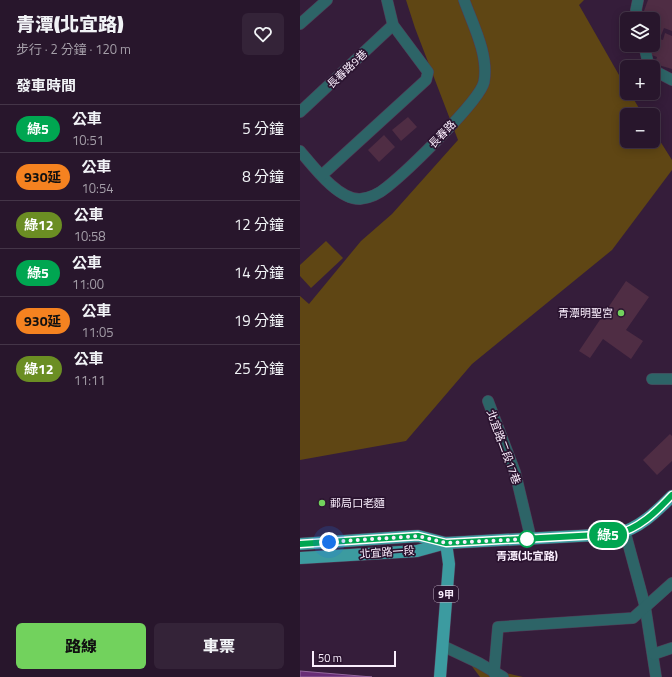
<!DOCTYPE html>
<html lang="zh-TW">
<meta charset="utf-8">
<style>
:root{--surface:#28162c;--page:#342338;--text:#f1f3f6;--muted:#a59fa9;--line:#443548;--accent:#72d25d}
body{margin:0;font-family:"Titillium Web","Noto Sans TC",sans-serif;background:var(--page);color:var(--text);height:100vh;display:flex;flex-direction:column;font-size:15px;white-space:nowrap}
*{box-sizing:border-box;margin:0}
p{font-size:13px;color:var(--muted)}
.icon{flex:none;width:22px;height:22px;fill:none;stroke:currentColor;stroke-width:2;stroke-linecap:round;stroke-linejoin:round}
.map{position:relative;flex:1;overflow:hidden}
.sheet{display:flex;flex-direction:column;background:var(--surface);width:300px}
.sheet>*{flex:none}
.badge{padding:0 8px;border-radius:13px;font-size:14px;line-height:26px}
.tools{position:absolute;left:320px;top:12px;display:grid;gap:8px}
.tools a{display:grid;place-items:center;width:40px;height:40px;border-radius:6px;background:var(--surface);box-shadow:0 2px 10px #0003,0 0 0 1px var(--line);font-size:20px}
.scale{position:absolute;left:12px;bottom:10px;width:84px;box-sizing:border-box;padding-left:4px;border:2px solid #faeefd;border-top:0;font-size:11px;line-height:14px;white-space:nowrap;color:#faeefd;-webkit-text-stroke:3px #2b1430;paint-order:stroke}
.you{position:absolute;width:20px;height:20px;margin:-10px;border:3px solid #fff;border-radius:50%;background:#1a73e8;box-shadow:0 0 0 6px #1a73e833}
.map>.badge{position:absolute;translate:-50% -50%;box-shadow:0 0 0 2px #fff}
h2{padding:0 16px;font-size:15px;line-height:36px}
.round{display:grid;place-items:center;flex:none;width:42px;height:42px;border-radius:6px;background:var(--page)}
.head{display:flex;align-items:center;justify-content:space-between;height:68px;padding:0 16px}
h1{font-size:19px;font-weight:800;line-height:30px}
.primary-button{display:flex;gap:8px;margin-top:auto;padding:8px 16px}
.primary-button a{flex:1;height:46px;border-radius:6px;background:var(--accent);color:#111;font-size:16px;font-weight:800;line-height:46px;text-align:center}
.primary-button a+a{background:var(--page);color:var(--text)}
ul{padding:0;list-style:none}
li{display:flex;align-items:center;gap:12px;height:48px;padding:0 16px;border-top:1px solid var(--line)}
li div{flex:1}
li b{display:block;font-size:15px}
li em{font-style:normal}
li .badge{min-width:44px;font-weight:700;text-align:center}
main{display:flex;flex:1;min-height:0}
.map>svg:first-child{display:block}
</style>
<main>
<section class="sheet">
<div class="head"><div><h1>青潭(北宜路)</h1><p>步行 · 2 分鐘 · 120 m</p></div><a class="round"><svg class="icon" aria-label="heart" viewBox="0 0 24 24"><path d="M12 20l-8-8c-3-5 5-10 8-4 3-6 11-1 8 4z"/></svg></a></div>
<h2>發車時間</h2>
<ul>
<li><span class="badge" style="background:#00a651;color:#fff">綠5</span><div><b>公車</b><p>10:51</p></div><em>5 分鐘</em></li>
<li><span class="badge" style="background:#f58220;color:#111">930延</span><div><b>公車</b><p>10:54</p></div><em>8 分鐘</em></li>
<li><span class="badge" style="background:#6b8e23;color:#fff">綠12</span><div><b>公車</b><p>10:58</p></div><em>12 分鐘</em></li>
<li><span class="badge" style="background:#00a651;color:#fff">綠5</span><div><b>公車</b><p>11:00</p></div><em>14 分鐘</em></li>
<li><span class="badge" style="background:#f58220;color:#111">930延</span><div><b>公車</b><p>11:05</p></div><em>19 分鐘</em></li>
<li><span class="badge" style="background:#6b8e23;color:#fff">綠12</span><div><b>公車</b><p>11:11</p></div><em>25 分鐘</em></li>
</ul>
<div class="primary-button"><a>路線</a><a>車票</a></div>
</section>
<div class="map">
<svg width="372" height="677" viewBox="0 0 372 677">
<rect width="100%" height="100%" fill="#351d3a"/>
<g fill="#5f4614">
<path d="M106 0H284L279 5 327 89V93H330L343 115H327V141H353V130L372 160V170L312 250 172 364 106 441 0 460V296L9 304 61 241 92 214 158 140 115 28Z"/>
<path d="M26 241 43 258 11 288 0 276V265Z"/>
<path d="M171 665 223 677H180Z"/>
</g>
<path fill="#692e76" stroke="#94689e" d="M0 671 72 677H0Z"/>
<g fill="#4f2d44">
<path d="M348 0H372V31L364 28 360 38 353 35V19H341Z"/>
<path d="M365 33 372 36V69L355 64 357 57 347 53 350 45H353V37L363 40Z"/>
<path d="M108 117 117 127 101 141 92 130Z"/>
<path d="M84 135 95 147 79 162 68 150Z"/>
<path d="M326 281 349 297 326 330 343 341 331 359 303 339 290 358 279 351Z"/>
<path d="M370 434 372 436V461L357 475 343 460Z"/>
</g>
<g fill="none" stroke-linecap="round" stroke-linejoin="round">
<g stroke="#513a55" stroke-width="12">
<g id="minor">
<path d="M338 19 336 10 338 0"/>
<path d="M0 24 27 0"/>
<path d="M344 45 349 67"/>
<path d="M353 70 372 80"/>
<path d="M0 112 93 25"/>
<path d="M0 151C13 166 38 200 60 199 70 198 80 193 87 187 106 172 180 101 184 82 189 55 173 25 164 0"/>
<path d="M22 175 126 80 128 72 93 25 87 0"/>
<path d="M352 379H372"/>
<path d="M188 401 215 472 231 539"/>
<path d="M325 532 345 606 356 677"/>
<path d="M143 646 179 663 203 677"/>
<path d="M354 654 372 648"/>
<path d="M194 673 198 627 333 618 372 583"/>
</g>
</g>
<g stroke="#513a55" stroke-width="13">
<g id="major">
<path d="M0 544 118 536 145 543"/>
<path d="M0 558 117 551 146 543 316 534C339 529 356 512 372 496"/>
<path d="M140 677 149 564 146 543"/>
</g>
</g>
<use href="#minor" stroke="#2d6467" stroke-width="11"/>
<use href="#major" stroke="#3c9ba0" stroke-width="12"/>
</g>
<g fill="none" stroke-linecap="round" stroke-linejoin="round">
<g stroke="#fff" stroke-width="9">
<path id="line" d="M0 544 118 536 146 543 316 534C339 529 356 512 372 495"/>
</g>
<use href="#line" stroke="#00a651" stroke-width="6"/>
<path stroke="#faeefd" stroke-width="4" stroke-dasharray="0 7.2" d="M29 542 118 536 146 543 227 539"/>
</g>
<g fill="#72d25d" stroke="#2b1430" stroke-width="1.5">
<circle cx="321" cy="313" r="4"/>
<circle cx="22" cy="503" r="4"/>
</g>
<circle fill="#fff" stroke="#00a651" stroke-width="2" cx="227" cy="539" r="8"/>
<g text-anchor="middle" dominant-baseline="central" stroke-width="3.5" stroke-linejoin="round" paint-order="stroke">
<rect fill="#2b1430" stroke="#bcadc0" stroke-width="1" x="134" y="586" width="24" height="16" rx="3"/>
<g font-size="10" font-weight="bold" fill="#faeefd">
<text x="146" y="594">9甲</text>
</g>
<g font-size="11" fill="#faeefd" stroke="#2b1430">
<text transform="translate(47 69) rotate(-43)">長春路9巷</text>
<text transform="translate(142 134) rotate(-46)">長春路</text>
<text transform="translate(204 447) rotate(70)">北宜路二段17巷</text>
<text transform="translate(87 552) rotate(-4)">北宜路一段</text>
</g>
<g font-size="11" fill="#faeefd" stroke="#2b1430" text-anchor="end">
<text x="313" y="313">青潭明聖宮</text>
<text x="30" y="503" text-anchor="start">郵局口老麵</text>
</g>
<g font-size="11" font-weight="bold" fill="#faeefd" stroke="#2b1430">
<text x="227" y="556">青潭(北宜路)</text>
</g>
</g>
</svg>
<div class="tools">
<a><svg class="icon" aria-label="layers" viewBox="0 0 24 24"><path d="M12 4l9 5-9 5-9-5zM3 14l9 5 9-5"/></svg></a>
<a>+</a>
<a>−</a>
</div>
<div class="scale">50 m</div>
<div class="you" style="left:29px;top:542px"></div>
<b class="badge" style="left:308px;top:535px;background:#00a651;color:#fff">綠5</b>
</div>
</main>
